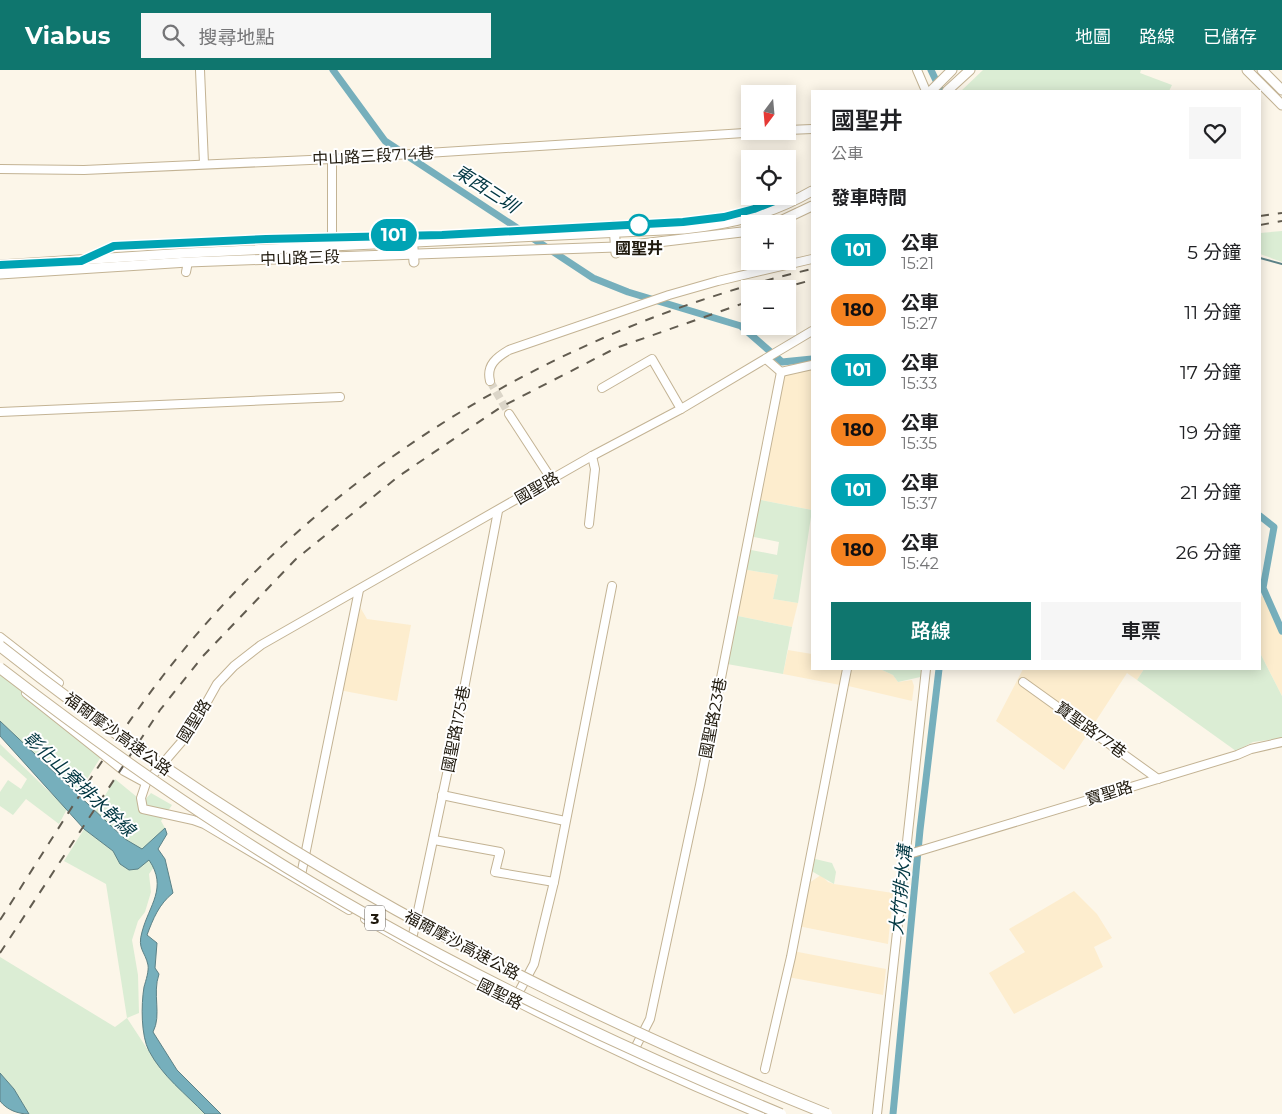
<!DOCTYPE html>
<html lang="zh-TW">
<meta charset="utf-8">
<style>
:root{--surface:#fff;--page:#f6f6f6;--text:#202124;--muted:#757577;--accent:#0f766e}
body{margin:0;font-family:Montserrat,"Noto Sans TC",sans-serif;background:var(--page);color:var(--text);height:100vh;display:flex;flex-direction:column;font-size:19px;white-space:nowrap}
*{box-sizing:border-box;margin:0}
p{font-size:16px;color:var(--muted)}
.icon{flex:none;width:28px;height:28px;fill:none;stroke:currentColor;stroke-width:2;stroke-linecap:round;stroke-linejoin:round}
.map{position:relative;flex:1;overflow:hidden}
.details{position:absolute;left:811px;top:20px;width:450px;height:580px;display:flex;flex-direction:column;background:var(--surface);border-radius:0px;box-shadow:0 2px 12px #0003}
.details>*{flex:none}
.badge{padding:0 10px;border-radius:16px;font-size:18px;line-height:32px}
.needle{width:32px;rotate:196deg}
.fabs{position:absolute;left:741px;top:15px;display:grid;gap:10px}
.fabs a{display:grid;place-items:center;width:55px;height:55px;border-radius:0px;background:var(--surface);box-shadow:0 2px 12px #0003;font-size:25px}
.map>.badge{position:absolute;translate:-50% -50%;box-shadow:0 0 0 2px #fff}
h2{padding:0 20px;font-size:19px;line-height:45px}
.round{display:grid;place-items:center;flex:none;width:52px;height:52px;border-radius:0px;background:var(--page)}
.summary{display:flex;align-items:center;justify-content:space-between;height:85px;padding:0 20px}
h1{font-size:24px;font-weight:600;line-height:38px}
.action{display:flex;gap:10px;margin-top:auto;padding:10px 20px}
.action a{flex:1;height:58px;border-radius:0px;background:var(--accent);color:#fff;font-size:20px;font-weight:600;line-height:58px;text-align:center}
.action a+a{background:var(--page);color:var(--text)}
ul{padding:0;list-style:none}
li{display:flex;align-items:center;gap:15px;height:60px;padding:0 20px}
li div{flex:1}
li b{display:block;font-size:19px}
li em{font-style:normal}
li .badge{min-width:55px;font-weight:700;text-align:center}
header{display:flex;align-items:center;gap:30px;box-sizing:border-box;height:70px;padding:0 25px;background:var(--accent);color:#fff}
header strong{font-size:24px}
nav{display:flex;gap:28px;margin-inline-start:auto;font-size:18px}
.search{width:350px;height:45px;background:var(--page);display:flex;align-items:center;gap:12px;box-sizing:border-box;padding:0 18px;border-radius:0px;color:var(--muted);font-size:19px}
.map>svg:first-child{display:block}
</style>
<header>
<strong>Viabus</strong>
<div class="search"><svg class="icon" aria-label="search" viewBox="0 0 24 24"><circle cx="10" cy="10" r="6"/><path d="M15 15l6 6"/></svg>搜尋地點</div>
<nav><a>地圖</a><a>路線</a><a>已儲存</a></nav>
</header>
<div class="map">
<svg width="1282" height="1044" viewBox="0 0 1282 1044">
<rect width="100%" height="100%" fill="#fcf6e9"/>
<g fill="#fdedce">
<path d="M812 294V440L756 429 780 305Z"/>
<path d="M742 499 778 505 773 529 798 533 792 557 733 545Z"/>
<path d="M1266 525 1282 566V626L1260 583V527Z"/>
<path d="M360 537 367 549 411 555 397 631 339 620 355 538Z"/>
<path d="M788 580 812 584V599H843L840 615 783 604Z"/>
<path d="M847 599H880L893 605 898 612 912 610 914 616 912 631 844 615Z"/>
<path d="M1023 599H1144L1137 610 1127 603 1064 700 996 651Z"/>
<path d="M821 805 828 812 834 814 893 823 888 874 798 856 806 815Z"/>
<path d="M1074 821 1097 844 1112 868 1094 877 1103 897 1014 944 989 903 1025 882 1009 859Z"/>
<path d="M793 881 886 899 883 925 788 907Z"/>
</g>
<g fill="#dbedd4">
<path d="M983 0H1141L1140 3 1172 15 1169 21H961Z"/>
<path d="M1282 161V192L1260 184V163Z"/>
<path d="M756 429 812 440 798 533 773 529 778 505 742 499 746 479 777 485 779 472 749 466Z"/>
<path d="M733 545 792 557 783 604 727 594Z"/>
<path d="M1260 583 1282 626V668L1253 672 1236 681 1137 610 1144 599H1260Z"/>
<path d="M0 598 104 682 77 725 0 651Z"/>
<path d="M880 599H925V606L898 612 893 605Z"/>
<path d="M0 674 67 739 59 754 26 729 13 745 0 736V722L8 710 21 719 27 709 0 685Z"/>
<path d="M115 709 143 732 151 723 172 735 161 751 165 758 142 780 125 769 95 742Z"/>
<path d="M84 759 113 781 120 794 149 789 154 797 149 804 151 822 145 842 138 851 132 870 138 905 139 943 127 948 161 1000 205 1044H29L14 1019 0 1003V887L115 957 127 948 106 814 64 791Z"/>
<path d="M811 788 832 793 836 802 834 814 808 799Z"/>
</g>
<g fill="#76afbc" stroke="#5c8287">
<path d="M0 651 125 769 142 779 165 758 167 764 158 779 165 789 173 823C159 834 153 849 147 865L157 873 155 898 159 904C152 924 162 945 153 962L177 1000 221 1044H205C186 1024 162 1006 149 981 141 966 141 935 144 917 146 910 149 901 148 895 145 881 137 879 142 862 149 835 168 818 149 790L138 799 129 800 120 794 113 781 84 759 0 666Z"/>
<path d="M0 1003 14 1019 29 1044C18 1044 7 1040 0 1031Z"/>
</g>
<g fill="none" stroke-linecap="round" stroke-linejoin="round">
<path stroke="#5c8287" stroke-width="2" d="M1260 188 1282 194"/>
<g stroke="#76afbc" stroke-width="7">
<path d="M333 0 385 71 593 208 628 222 741 256 782 292 812 289"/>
<path d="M931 0 941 21"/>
<path d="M1260 446 1274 457 1263 518 1282 561"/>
<path d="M893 1044 920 760 939 599"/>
</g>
<path stroke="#dbd5c8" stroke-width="8" stroke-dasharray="8 4" stroke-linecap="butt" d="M490 311 509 344"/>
<g stroke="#c3b394" stroke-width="10">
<g id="minor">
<path d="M200 0 204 94"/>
<path d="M917 0 926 21"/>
<path d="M788 60 812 59"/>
<path d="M332 89V167"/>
<path d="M0 99 84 100 332 89 776 61"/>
<path d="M186 202 188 192"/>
<path d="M766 289 781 302 812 295"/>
<path d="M490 311C486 295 497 287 509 280L669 225 718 211 812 189"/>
<path d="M602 318 652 289 681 339"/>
<path d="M0 342 340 327"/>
<path d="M509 344 552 410"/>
<path d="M589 454 595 399 592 386"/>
<path d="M0 567 59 613"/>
<path d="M1023 612 1158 709"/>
<path d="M26 623 124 701 146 713"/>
<path d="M442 725 565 751"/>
<path d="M434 770 500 782 495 802 554 812"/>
<path d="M906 785 1237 685 1251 679 1282 672"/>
<path d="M300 810 359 520"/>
<path d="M349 840 204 754 193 750 143 739 141 728 146 713 190 662 217 614 234 596 261 575 592 386 681 339 812 261"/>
<path d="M365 849C493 923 624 988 760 1044"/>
<path d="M411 874 455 666 498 441"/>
<path d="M515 929 534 894 554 812 612 516"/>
<path d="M632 984 650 949 700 715 781 302"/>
<path d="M765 999 791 887 847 599"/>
<path d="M877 1044 926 599"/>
</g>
</g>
<g stroke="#c3b394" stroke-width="11">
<g id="major">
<path d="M1247 0 1282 35"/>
<path d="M1262 0 1282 20"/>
<path d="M931 21 952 0"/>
<path d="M947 21 970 0"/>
<path d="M774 154 812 136"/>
<path d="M614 156 616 183"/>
<path d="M412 164 414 192"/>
<path d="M0 195 187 183 684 159C731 154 770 145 812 121"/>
<path d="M0 204 188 192 616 177 750 161"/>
</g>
</g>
<use href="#minor" stroke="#fff" stroke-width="8"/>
<use href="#major" stroke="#fff" stroke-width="9"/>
<g stroke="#625c50" stroke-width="2" stroke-dasharray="9 9" stroke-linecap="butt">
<path d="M1260 146 1282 143"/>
<path d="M1260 155 1282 151"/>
<path d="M779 219 812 210"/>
<path d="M0 850C53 768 103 684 162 607 321 400 560 257 812 199"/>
<path d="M0 883 160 640 203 586 296 489 399 406 501 337 616 278 750 231"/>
</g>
<g stroke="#c3b394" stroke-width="12" stroke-linecap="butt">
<g id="highway-bridge">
<path d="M0 576C252 776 529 924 827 1044"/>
<path d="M0 598C74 655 150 710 229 761 402 874 590 965 781 1044"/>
</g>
</g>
<use href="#highway-bridge" stroke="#fff" stroke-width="10"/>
</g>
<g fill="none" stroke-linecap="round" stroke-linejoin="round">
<g stroke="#fff" stroke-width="11">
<path id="line" d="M0 195 81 191 114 176 266 169 442 165 683 152 724 147 754 139 787 126"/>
</g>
<use href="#line" stroke="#00a3b4" stroke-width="8"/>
</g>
<circle fill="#fff" stroke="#00a3b4" stroke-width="2.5" cx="639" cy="155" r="10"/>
<g text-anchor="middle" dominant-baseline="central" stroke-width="4" stroke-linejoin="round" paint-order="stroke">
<rect fill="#fff" stroke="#625d55" stroke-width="1" x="365" y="835.5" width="20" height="25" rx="4"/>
<g font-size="15" font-weight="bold" fill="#1e180c">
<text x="375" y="848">3</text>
</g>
<g font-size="16" fill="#1e180c" stroke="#fff">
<text transform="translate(373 86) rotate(-3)">中山路三段714巷</text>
<text transform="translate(300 188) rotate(-2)">中山路三段</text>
<text transform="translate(537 418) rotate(-30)">國聖路</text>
<text transform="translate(713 648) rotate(-79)">國聖路23巷</text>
<text transform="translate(194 651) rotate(-58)">國聖路</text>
<text transform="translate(456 659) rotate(-79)">國聖路175巷</text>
<text transform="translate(1091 660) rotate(36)">寶聖路77巷</text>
<text transform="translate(118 664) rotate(36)">福爾摩沙高速公路</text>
<text transform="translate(1109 723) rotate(-17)">寶聖路</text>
<text transform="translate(462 875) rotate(28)">福爾摩沙高速公路</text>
<text transform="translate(500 924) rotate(27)">國聖路</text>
</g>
<g font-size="16" font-weight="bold" fill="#1e180c" stroke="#fff">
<text x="639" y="178">國聖井</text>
</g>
<g font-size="18" font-style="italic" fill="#003641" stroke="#fff">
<text transform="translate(486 119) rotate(33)">東西三圳</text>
<text transform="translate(79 714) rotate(43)">彰化山寮排水幹線</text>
<text transform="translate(901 820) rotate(-84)">大竹排水溝</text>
</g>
</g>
</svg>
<div class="fabs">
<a><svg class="needle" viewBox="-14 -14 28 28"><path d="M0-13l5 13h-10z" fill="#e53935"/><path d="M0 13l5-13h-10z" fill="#757577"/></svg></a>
<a><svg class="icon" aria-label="locate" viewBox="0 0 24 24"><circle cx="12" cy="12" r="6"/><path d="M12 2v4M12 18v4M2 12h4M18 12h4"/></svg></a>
<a>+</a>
<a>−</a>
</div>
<b class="badge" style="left:394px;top:165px;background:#00a3b4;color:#fff">101</b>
<section class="details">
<div class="summary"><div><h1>國聖井</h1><p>公車</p></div><a class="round"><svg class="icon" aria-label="heart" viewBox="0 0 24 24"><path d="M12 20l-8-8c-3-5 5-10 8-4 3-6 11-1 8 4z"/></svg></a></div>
<h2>發車時間</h2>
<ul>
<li><span class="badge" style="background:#00a3b4;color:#fff">101</span><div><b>公車</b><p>15:21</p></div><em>5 分鐘</em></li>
<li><span class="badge" style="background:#f58220;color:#111">180</span><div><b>公車</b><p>15:27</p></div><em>11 分鐘</em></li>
<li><span class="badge" style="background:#00a3b4;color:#fff">101</span><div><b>公車</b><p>15:33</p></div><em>17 分鐘</em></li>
<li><span class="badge" style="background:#f58220;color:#111">180</span><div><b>公車</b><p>15:35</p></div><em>19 分鐘</em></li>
<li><span class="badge" style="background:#00a3b4;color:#fff">101</span><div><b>公車</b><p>15:37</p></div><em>21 分鐘</em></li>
<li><span class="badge" style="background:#f58220;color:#111">180</span><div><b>公車</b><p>15:42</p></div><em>26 分鐘</em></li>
</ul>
<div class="action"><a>路線</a><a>車票</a></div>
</section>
</div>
